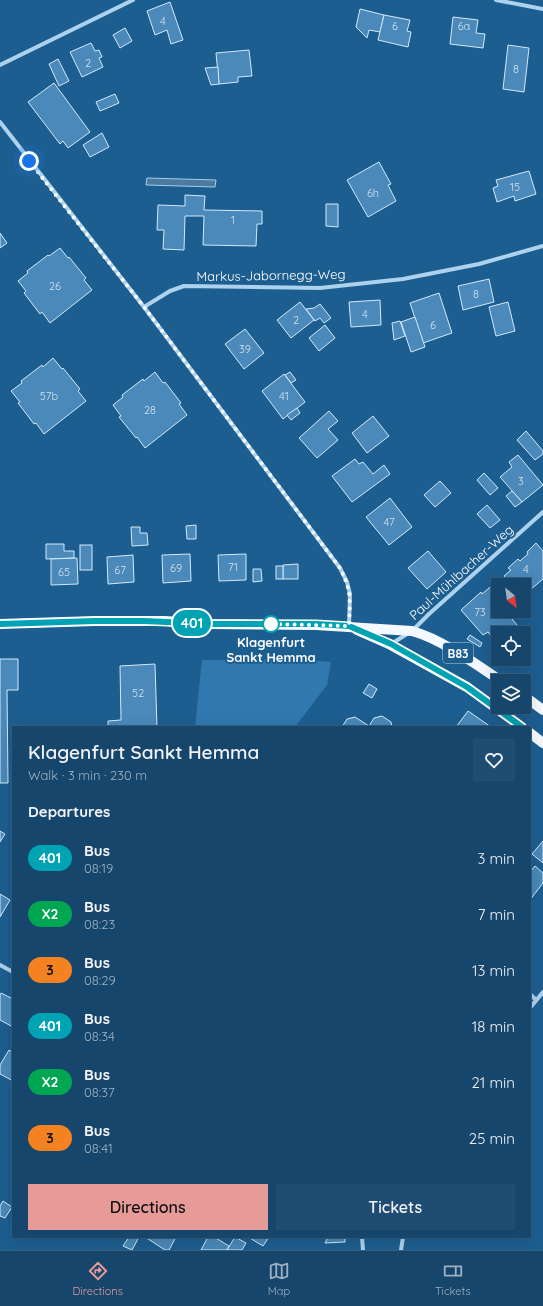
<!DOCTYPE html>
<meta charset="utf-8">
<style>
:root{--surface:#16466c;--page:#1f4d72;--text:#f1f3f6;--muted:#9eb1c2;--line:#355e7f;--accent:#e69b98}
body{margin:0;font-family:Quicksand,sans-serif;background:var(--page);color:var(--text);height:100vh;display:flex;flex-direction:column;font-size:15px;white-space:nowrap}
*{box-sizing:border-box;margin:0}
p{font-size:13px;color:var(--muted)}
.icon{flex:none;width:22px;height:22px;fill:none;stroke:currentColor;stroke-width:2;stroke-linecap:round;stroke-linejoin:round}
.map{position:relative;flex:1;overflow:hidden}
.panel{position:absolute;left:12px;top:726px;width:519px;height:512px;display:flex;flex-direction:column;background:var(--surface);border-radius:0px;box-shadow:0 4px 16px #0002,0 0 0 1px var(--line)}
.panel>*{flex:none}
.badge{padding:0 8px;border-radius:13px;font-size:14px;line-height:26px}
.needle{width:26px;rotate:151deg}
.fabs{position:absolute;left:491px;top:578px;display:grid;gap:8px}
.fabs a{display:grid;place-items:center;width:40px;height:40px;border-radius:0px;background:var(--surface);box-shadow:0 4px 16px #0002,0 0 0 1px var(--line);font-size:20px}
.you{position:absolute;width:20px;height:20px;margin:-10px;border:3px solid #fff;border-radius:50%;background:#1a73e8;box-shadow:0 0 0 6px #1a73e833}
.map>.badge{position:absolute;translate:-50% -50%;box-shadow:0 0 0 2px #fff}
h2{padding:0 16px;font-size:15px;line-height:36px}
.round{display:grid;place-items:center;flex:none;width:42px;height:42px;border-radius:0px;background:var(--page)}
.summary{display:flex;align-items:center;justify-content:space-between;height:68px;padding:0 16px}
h1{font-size:19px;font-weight:600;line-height:30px}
.button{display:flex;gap:8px;margin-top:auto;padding:8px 16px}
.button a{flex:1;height:46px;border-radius:0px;background:var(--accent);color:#111;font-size:16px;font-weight:600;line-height:46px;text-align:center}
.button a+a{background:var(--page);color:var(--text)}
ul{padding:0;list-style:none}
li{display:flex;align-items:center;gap:12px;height:56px;padding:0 16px}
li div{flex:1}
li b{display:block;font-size:15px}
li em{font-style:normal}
li .badge{min-width:44px;font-weight:700;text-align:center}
.dock{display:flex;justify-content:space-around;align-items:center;height:56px;border-top:1px solid var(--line);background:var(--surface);font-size:11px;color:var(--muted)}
.dock a{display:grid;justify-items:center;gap:2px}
.dock .selected{color:var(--accent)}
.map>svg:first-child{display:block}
</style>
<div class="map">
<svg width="543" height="1250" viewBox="0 0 543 1250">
<rect width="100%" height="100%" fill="#1d5e90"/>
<path fill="#3078ae" d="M295 659 331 662 327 685 295 727H195L202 660Z"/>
<path fill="#4c799d" stroke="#a0cfef" d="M147 178 216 180 215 187 146 185Z"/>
<g fill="#4a89b9" stroke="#d3e9fa">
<path d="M170 2 183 40 171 44 167 30 155 35 147 11Z"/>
<path d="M360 9 384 15 380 32 369 30 367 38 356 27Z"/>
<path d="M384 15 410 20 407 31 411 32 408 47 378 40Z"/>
<path d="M453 17 478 20 476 33 485 34 483 48 450 44Z"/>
<path d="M125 28 132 41 120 48 113 35Z"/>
<path d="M91 43 95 51 99 50 102 57 99 58 103 67 82 77 70 52Z"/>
<path d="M508 45 529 48 524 92 503 89Z"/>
<path d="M249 50 252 76 238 77V82L219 84 216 53Z"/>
<path d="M58 59 69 81 59 86 49 64Z"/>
<path d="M218 67 219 84 211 85 205 68Z"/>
<path d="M54 83 90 132 68 148 63 141 60 144 28 102Z"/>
<path d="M115 94 119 103 100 111 96 102Z"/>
<path d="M102 133 109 147 90 157 83 145Z"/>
<path d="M379 162 391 184 388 185 396 201 368 217 347 180Z"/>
<path d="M529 171 536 194 515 201 514 196 497 202 493 188 498 186 496 180Z"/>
<path d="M185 195 205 196 204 210 262 211V224H257L256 246 203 245 204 216H185L184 250 163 249 164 230H157L158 205 185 206Z"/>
<path d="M326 204H338V227L326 226Z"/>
<path d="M0 233 7 243 0 248Z"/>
<path d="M60 248 68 258 69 257 86 278 84 280 92 290 50 323 42 312 40 314 24 293 26 291 18 281 28 273 27 271 48 255 49 256Z"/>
<path d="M489 279 494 302 463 310 458 286Z"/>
<path d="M439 293 452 333 423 343 410 303Z"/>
<path d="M380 300 381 325 351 327 349 302Z"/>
<path d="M300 302 314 320 291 338 277 320Z"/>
<path d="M508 302 515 331 496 336 489 307Z"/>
<path d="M320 304 331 318 324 323 320 318 315 321 306 309 314 308Z"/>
<path d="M415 317 425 347 411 352 401 322Z"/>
<path d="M400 321 405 336 394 340 392 323Z"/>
<path d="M325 325 335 338 319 351 309 338Z"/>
<path d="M245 329 264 353 244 369 225 344Z"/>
<path d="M53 358 62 369 63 368 80 389 78 391 86 401 44 434 36 423 34 424 18 403 20 402 11 391 22 383 21 381 42 365 43 367Z"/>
<path d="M155 372 163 383 165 382 181 403 179 404 187 415 145 448 137 437 136 438 119 417 121 416 113 405 123 397 122 395 143 379 144 381Z"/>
<path d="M290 372 296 380 291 383 285 375Z"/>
<path d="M284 374 305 402 283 419 262 391Z"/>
<path d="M297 408 300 413 291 420 287 415Z"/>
<path d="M329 411 338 421 328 429 338 440 317 458 299 438Z"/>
<path d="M373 416 389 436 367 453 352 433Z"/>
<path d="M526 431 543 451V454L535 460 517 440Z"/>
<path d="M518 455 543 485 522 502 500 477 512 467 509 462Z"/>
<path d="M355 459 359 464 363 462 373 474 384 465 390 474 352 502 332 476Z"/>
<path d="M484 473 498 488 490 495 477 480Z"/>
<path d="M440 481 451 493 435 507 424 495Z"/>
<path d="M512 491 522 502 515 507 506 496Z"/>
<path d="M390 498 412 527 389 545 366 517Z"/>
<path d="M487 505 500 520 490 528 477 514Z"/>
<path d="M196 525V539H187L186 526Z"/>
<path d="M131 527H140V533H147L148 545 132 546Z"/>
<path d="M536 543 543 551V579L524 595V585H511L504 576 511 570 508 568 518 559 520 561 528 554 527 552Z"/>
<path d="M46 544H64V551H74V558L46 559Z"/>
<rect x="80" y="545" width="12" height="25"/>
<path d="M428 551 446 572 427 589 408 568Z"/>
<path d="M190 554 191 581 163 583 162 555Z"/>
<path d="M246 554V580L219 581 218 555Z"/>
<path d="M133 555 134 582 108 584 107 557Z"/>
<path d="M77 558 78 584 51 585V559Z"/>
<path d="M298 564V579H283V565Z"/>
<rect x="276" y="566" width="7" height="13"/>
<path d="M253 569H261L262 581 253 582Z"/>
<path d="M495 583 498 586V598L492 604 503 618 508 614 517 625 510 631 512 633H498V640L496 642 488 632 483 635 461 610 481 592 482 594Z"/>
<path d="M470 635 482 643 480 647 467 639Z"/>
<path d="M0 659H18V690H7L8 783H0Z"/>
<path d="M155 664 157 727H108V721L121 720 120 666Z"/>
<path d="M369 684 377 689 372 698 363 693Z"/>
<path d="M468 711 491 727H456Z"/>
<path d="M382 716 391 722 392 727H342L347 719 355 717 369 726 374 718Z"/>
<path d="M0 831 5 834 0 842Z"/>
<path d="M543 841V863L532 854Z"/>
<path d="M535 866 543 873V883L530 900V872Z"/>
<path d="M0 894 10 900 0 917Z"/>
<path d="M1 993 13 999V1023L11 1026 0 1020V995Z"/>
<path d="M9 1050 13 1053V1081L0 1074V1065Z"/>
<path d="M3 1201 12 1207 5 1218 0 1216V1206Z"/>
<path d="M129 1237H139L132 1250 123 1246Z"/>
<path d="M145 1237H176L169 1250H165Z"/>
<path d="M208 1237H214L229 1246 227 1250H201Z"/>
<path d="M235 1237 246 1243 242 1250H227Z"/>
<path d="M248 1237H269L263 1246Z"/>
<path d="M328 1237H345V1242L325 1243Z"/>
</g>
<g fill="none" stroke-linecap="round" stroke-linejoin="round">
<g stroke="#add2ee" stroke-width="4">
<path d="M496 0 543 9"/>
<path d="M0 65 133 0"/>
<path d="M0 122 144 307 340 568 347 582 350 594 349 626"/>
<path d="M144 307 170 291 184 286 320 288 403 279 479 264 543 246"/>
<path d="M391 644 412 631 429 614 543 512"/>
<path d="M0 965 13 972"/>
<path d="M530 994 536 1000"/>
<path d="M530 1008 543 992"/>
<path d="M362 1237 363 1250"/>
<path d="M401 1250 403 1237"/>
</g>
<g stroke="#f4f9ff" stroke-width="10">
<path d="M0 624 95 621H165L212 624 316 625 412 631C441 639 476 664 501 681"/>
<path d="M357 630 391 645 467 687 522 727"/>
<path d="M524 696 543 710"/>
<path d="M530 733 543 743"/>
</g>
</g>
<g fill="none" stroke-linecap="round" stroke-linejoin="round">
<g stroke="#fff" stroke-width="9">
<path id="line" d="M0 624 95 621H144L212 624H316L349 626 391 644 467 687 522 727"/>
</g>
<use href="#line" stroke="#00a3b4" stroke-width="6"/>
<path stroke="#fff" stroke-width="4" stroke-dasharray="0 7.2" d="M29 161 144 307 340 568C352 592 350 600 349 626L271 624"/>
</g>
<circle fill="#fff" stroke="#00a3b4" stroke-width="2" cx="271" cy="624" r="8"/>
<g text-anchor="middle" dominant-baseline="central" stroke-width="4" stroke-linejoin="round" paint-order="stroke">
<g font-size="11" fill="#d2e2ee">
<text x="163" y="21">4</text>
<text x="395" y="26">6</text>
<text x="464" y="26">6a</text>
<text x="88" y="63">2</text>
<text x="516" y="69">8</text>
<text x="515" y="187">15</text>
<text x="373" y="193">6h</text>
<text x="233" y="220">1</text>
<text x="55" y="286">26</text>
<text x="476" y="294">8</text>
<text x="365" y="314">4</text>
<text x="296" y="320">2</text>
<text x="433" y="325">6</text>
<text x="245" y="349">39</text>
<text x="49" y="396">57b</text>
<text x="284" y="396">41</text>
<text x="150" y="410">28</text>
<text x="521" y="481">3</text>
<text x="389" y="522">47</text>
<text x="233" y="567">71</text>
<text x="176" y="568">69</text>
<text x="526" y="569">4</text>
<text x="120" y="570">67</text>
<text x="64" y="572">65</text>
<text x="480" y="612">73</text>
<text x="138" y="693">52</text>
</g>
<rect fill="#1d5e90" stroke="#bbcfde" stroke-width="1" x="443" y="643" width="30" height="20" rx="3"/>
<g font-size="12" font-weight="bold" fill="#fff">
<text x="458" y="653">B83</text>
</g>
<g font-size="13" fill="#fff" stroke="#1d5e90">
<text transform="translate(271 275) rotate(-1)">Markus-Jabornegg-Weg</text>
<text transform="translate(461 572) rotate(-42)">Paul-Mühlbacher-Weg</text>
</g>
<g font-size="13" font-weight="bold" fill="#fff" stroke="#1d5e90">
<text x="271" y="642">Klagenfurt<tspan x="271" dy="15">Sankt Hemma</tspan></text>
</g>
</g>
</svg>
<div class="fabs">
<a><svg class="needle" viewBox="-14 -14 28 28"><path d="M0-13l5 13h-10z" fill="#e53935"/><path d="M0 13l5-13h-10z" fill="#9eb1c2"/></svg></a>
<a><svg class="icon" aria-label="locate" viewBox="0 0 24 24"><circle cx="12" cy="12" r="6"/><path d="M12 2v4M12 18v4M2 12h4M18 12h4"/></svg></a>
<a><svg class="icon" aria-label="layers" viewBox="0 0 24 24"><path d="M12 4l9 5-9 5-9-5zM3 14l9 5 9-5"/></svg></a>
</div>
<div class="you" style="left:29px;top:161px"></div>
<b class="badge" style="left:192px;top:623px;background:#00a3b4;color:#fff">401</b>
<section class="panel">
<div class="summary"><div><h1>Klagenfurt Sankt Hemma</h1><p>Walk · 3 min · 230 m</p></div><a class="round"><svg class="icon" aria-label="heart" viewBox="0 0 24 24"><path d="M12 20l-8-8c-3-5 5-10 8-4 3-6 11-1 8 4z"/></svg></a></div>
<h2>Departures</h2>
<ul>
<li><span class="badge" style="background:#00a3b4;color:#fff">401</span><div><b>Bus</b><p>08:19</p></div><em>3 min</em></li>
<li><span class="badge" style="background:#00a651;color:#fff">X2</span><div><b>Bus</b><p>08:23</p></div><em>7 min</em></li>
<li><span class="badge" style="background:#f58220;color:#111">3</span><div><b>Bus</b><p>08:29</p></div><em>13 min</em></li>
<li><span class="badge" style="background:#00a3b4;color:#fff">401</span><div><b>Bus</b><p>08:34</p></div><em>18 min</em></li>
<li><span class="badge" style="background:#00a651;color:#fff">X2</span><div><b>Bus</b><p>08:37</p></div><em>21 min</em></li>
<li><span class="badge" style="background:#f58220;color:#111">3</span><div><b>Bus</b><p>08:41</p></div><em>25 min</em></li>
</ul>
<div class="button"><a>Directions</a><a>Tickets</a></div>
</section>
</div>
<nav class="dock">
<a class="selected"><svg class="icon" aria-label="directions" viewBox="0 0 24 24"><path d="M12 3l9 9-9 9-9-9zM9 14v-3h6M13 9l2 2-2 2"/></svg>Directions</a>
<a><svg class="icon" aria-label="map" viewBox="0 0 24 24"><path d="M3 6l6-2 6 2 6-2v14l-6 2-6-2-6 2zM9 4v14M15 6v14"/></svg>Map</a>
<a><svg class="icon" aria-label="tickets" viewBox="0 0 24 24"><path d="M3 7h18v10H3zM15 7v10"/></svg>Tickets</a>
</nav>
